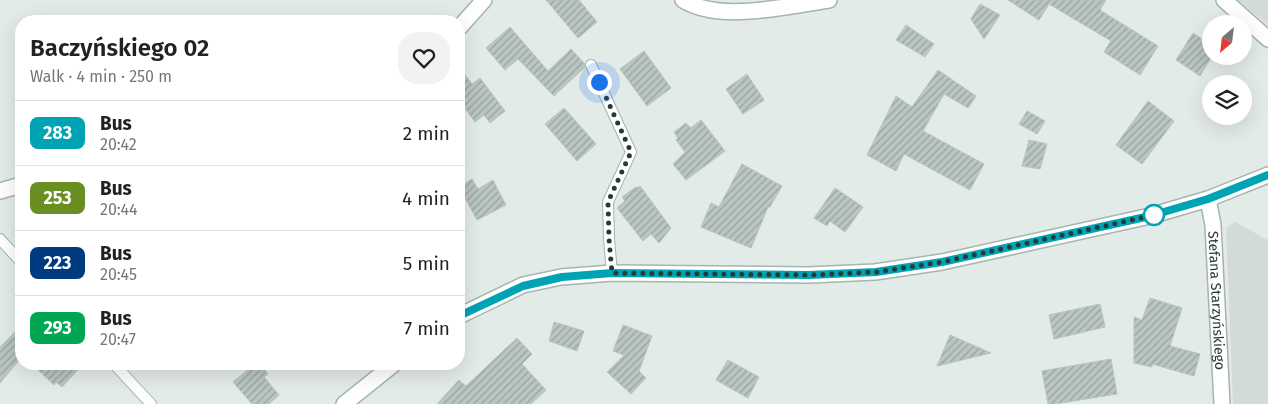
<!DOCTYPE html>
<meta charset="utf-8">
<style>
:root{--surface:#fff;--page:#f2f2f2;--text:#222;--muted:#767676;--line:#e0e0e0}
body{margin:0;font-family:"Fira Sans",sans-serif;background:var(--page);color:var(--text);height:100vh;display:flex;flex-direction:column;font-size:19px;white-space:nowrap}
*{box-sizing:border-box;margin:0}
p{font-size:16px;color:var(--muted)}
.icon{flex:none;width:28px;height:28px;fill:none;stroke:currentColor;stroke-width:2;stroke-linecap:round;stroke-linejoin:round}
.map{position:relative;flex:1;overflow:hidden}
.panel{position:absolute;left:15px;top:15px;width:450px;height:355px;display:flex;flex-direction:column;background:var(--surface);border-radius:20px;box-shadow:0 5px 20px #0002}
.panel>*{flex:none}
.badge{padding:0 10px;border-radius:8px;font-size:18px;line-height:32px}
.needle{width:32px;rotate:208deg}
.controls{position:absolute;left:1202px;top:15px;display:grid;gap:10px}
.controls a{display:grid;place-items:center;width:50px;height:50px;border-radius:50%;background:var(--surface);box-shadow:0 5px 20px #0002;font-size:25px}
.you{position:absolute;width:25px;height:25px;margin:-12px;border:4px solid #fff;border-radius:50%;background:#1a73e8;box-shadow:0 0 0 8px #1a73e833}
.map>.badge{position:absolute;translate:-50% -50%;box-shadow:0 0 0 2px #fff}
.round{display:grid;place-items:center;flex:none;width:52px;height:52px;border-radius:20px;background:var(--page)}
.summary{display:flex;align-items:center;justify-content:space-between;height:85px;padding:0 15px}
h1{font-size:24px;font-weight:600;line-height:38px}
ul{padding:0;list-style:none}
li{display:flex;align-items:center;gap:15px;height:65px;padding:0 15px;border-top:1px solid var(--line)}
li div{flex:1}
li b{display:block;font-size:19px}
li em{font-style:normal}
li .badge{min-width:55px;font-weight:700;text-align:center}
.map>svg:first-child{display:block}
</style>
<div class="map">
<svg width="1268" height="404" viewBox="0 0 1268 404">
<defs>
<pattern id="building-hatch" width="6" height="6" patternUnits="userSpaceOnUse" patternTransform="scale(1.25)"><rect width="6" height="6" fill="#b9c6c1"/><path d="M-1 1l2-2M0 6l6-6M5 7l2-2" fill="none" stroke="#96a29e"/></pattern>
</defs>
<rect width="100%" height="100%" fill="#e3ebe8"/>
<g fill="#d2dbd7">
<path d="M1238 0H1268V25Z"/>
<path d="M1235 222 1268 240V404H1233L1226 228Z"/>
</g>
<g fill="url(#building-hatch)" stroke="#b7c4bf">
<path d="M546 0H579L597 22 578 38Z"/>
<path d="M1008 0H1106L1100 10 1158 46 1140 75 1104 52 1111 41 1049 4 1039 20Z"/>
<path d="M980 4 1000 15 984 39 971 19Z"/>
<path d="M906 25 934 44 925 57 896 40Z"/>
<path d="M510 27 548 71 571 49 584 63 585 67 554 96 518 59 505 70 486 48Z"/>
<path d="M1193 33 1211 45V58L1200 76 1176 60Z"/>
<path d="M644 51 671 88 647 106 620 69Z"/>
<path d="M459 67 472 84 480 78 505 111 490 123 484 115 475 122 459 100Z"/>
<path d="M938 70 976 96 968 108 944 94 923 131 984 164 970 190 904 154 896 171 867 155 896 96 912 107Z"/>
<path d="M747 74 764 100 743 114 726 89Z"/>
<path d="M1148 101 1174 121 1142 164 1116 145Z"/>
<path d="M564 108 596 144 577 161 545 124Z"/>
<path d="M1027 111 1045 121 1037 134 1019 124Z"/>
<path d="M701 120 725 151 686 180 673 164 685 152 676 140 678 138 674 132 686 123 691 128Z"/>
<path d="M1029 140 1047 144 1040 169 1022 166Z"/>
<path d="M742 164 782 186 770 207H768L751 248 701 227 711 203 719 207Z"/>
<path d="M472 179 478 189 493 180 506 205 477 220 459 187Z"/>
<path d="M640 186 671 228 659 243 651 234 643 241 617 208 625 201 622 197 636 187 637 188Z"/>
<path d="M835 188 863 207 845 232 830 221 827 226 814 218Z"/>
<path d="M1150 298 1182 308 1170 346 1200 354 1194 376 1152 364V367L1134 363V317L1142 320Z"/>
<path d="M1100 304 1105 327 1054 339 1049 315Z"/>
<path d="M554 322 584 331 577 351 549 341Z"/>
<path d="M623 325 652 336 639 371 646 378 631 394 607 372 624 355 613 351Z"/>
<path d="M21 326V358L0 383V347Z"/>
<path d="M950 335 991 353 937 366Z"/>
<path d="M517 338 532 354 522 364 546 390 531 404H437L459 380 466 386Z"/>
<path d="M1111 359 1117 394 1055 404H1048L1042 371Z"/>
<path d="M728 360 759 377 748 398 716 380Z"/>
<path d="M32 364H83L62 387 56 382 54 385Z"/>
<path d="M255 364H260L268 374 264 377 279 395 269 404H252L233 382Z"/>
</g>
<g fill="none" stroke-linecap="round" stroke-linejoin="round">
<g stroke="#a6b3af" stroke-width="12">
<g id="service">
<path d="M591 65 631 152 608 202 609 239 612 273"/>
<path d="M0 239 21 262"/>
<path d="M114 364 151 404"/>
</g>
</g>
<g stroke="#a6b3af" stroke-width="18">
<g id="minor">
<path d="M683 0C721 23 786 6 829 0"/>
<path d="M1224 0 1268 39"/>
<path d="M459 28 484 0"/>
<path d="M0 191 21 185"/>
<path id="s1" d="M1208 199 1213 225 1222 404"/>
</g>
</g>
<g stroke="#a3b6b0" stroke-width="18">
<g id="secondary">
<path d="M459 316 523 285 561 277 612 273 809 275 875 272 942 262 1150 216 1208 199 1268 175"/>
<path d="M344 404 394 364"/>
</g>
</g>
<use href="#service" stroke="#fff" stroke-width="10"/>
<use href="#minor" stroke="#fff" stroke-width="15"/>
<use href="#secondary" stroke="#fff" stroke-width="15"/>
</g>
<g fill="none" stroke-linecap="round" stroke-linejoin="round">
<g stroke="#fff" stroke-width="11">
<path id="line" d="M459 316 523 286 562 277 612 273 809 275 876 272 942 262 1150 216 1208 199 1268 175"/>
</g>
<use href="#line" stroke="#00a3b4" stroke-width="8"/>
<path stroke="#253b36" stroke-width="5" stroke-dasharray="0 9" d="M599 82 631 152 608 202 609 239 612 273 809 275 876 272 942 262 1154 215"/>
</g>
<circle fill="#fff" stroke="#00a3b4" stroke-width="2.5" cx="1154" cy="215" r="10"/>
<g text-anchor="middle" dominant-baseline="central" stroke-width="4" stroke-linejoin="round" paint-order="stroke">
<g font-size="14" fill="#253b36" stroke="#f4f8f6">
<text stroke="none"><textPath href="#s1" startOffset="102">Stefana Starzyńskiego</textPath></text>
</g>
</g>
</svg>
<div class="controls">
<a><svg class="needle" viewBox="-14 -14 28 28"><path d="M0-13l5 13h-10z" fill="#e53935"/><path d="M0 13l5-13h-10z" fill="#767676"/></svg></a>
<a><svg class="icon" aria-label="layers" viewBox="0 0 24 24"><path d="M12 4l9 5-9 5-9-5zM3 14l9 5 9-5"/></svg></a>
</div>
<div class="you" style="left:599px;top:82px"></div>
<section class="panel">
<div class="summary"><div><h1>Baczyńskiego 02</h1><p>Walk · 4 min · 250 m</p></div><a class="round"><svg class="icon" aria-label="heart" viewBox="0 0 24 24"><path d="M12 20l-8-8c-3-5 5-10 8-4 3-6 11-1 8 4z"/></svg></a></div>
<ul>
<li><span class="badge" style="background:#00a3b4;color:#fff">283</span><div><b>Bus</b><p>20:42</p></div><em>2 min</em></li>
<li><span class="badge" style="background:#6b8e23;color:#fff">253</span><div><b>Bus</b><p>20:44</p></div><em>4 min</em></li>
<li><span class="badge" style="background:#003b80;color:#fff">223</span><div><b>Bus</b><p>20:45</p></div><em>5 min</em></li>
<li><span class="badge" style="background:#00a651;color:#fff">293</span><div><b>Bus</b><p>20:47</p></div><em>7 min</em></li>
</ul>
</section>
</div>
